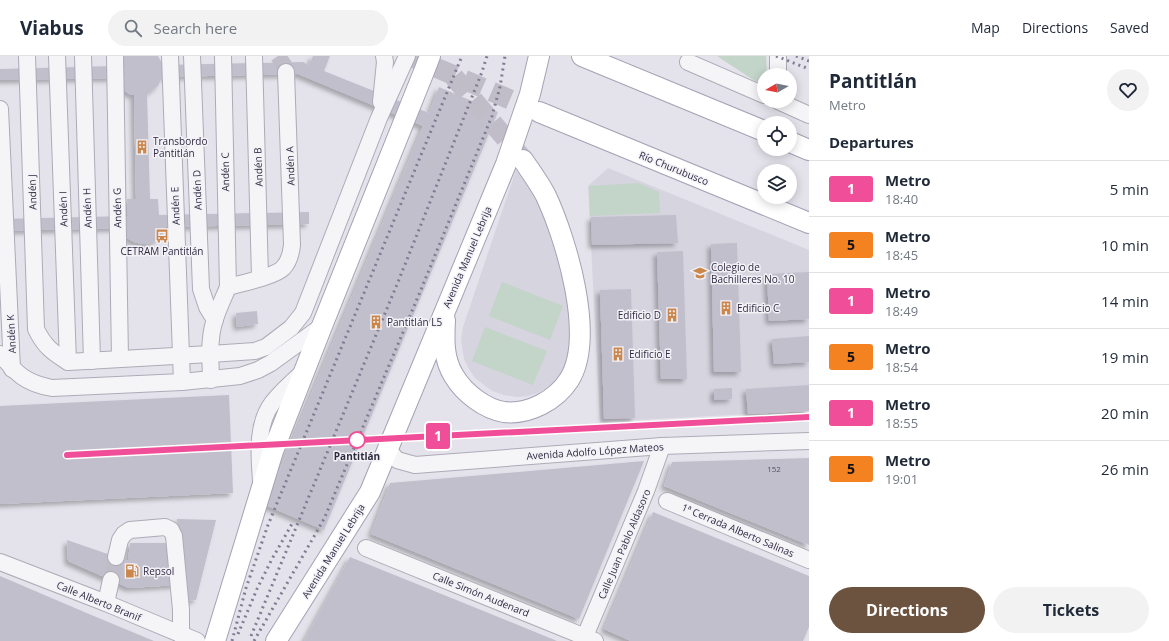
<!DOCTYPE html>
<meta charset="utf-8">
<style>
:root{--surface:#fff;--page:#f2f2f3;--text:#1f2937;--muted:#747a83;--line:#e0e1e3;--accent:#6c5340}
body{margin:0;font-family:"Open Sans",sans-serif;background:var(--page);color:var(--text);height:100vh;display:flex;flex-direction:column;font-size:15px;white-space:nowrap}
*{box-sizing:border-box;margin:0}
p{font-size:13px;color:var(--muted)}
.icon{flex:none;width:22px;height:22px;fill:none;stroke:currentColor;stroke-width:2;stroke-linecap:round;stroke-linejoin:round}
.map{position:relative;flex:1;overflow:hidden}
.panel{display:flex;flex-direction:column;background:var(--surface);width:360px}
.panel>*{flex:none}
.badge{padding:0 8px;border-radius:3px;font-size:14px;line-height:26px}
.needle{width:26px;rotate:261deg}
.tools{position:absolute;left:757px;top:12px;display:grid;gap:8px}
.tools a{display:grid;place-items:center;width:40px;height:40px;border-radius:50%;background:var(--surface);box-shadow:0 2px 10px #0003;font-size:20px}
.map>.badge{position:absolute;translate:-50% -50%;box-shadow:0 0 0 2px #fff}
h2{padding:0 20px;font-size:15px;line-height:36px}
.round{display:grid;place-items:center;flex:none;width:42px;height:42px;border-radius:21px;background:var(--page)}
.headline{display:flex;align-items:center;justify-content:space-between;height:68px;padding:0 20px}
h1{font-size:19px;font-weight:700;line-height:30px}
.action{display:flex;gap:8px;margin-top:auto;padding:8px 20px}
.action a{flex:1;height:46px;border-radius:24px;background:var(--accent);color:#fff;font-size:16px;font-weight:700;line-height:46px;text-align:center}
.action a+a{background:var(--page);color:var(--text)}
ul{padding:0;list-style:none}
li{display:flex;align-items:center;gap:12px;height:56px;padding:0 20px;border-top:1px solid var(--line)}
li div{flex:1}
li b{display:block;font-size:15px}
li em{font-style:normal}
li .badge{min-width:44px;font-weight:700;text-align:center}
header{display:flex;align-items:center;gap:24px;box-sizing:border-box;height:56px;padding:0 20px;background:var(--surface);border-bottom:1px solid var(--line)}
header strong{font-size:19px}
nav{display:flex;gap:22px;margin-inline-start:auto;font-size:14px}
.search{width:280px;height:36px;background:var(--page);display:flex;align-items:center;gap:10px;box-sizing:border-box;padding:0 14px;border-radius:22px;color:var(--muted);font-size:15px}
main{display:flex;flex:1;min-height:0}
.map>svg:first-child{display:block}
</style>
<header>
<strong>Viabus</strong>
<div class="search"><svg class="icon" aria-label="search" viewBox="0 0 24 24"><circle cx="10" cy="10" r="6"/><path d="M15 15l6 6"/></svg>Search here</div>
<nav><a>Map</a><a>Directions</a><a>Saved</a></nav>
</header>
<main>
<div class="map">
<svg width="809" height="585" viewBox="0 0 809 585">
<defs>
<filter id="shadow"><feDropShadow dx="-3.5" dy="3.5" stdDeviation="2" flood-color="#0004"/></filter>
</defs>
<rect width="100%" height="100%" fill="#e4e2ea"/>
<g fill="#d6d4df">
<path d="M608 112 809 194V355L600 366 588 130Z"/>
<path d="M516 114 539 146 562 209 574 268 572 293 564 315 553 328 538 337 528 340 517 341 504 339 492 335 475 322 469 313 464 303 461 283 463 271Z"/>
</g>
<g fill="#c3d4c9">
<path d="M717 0H766L767 19H764V31Z"/>
<path d="M639 127 659 136 660 157 590 160 589 130Z"/>
<path d="M502 226 563 250 550 284 489 260Z"/>
<path d="M485 271 547 295 533 329 472 305Z"/>
</g>
<g fill="#c2bfcd" filter="url(#shadow)">
<path d="M121 0H158L163 9 303 6 309 9 313 0H330L324 15 429 57 439 31 498 56 324 474 265 449 423 70 298 18 162 21 158 30 147 38 150 143H158L159 159 309 156V168L166 171 162 179 157 184 150 187 142 188 134 186 127 182 121 172 0 175V163L128 160 127 143H136L134 39 129 38 123 33 116 22 0 24V13L115 10Z"/>
<path d="M676 159 678 187 592 189 591 161Z"/>
<path d="M737 187 741 316H714L711 188Z"/>
<path d="M683 195 687 323H661L657 196Z"/>
<path d="M809 216V263L769 265 767 218Z"/>
<path d="M631 233 635 362 604 363 600 234Z"/>
<path d="M257 255 258 268 237 271 236 257Z"/>
<path d="M809 280V306L774 308 772 283Z"/>
<path d="M809 329V355L748 358 746 333Z"/>
<path d="M732 332V343L714 344V333Z"/>
<path d="M229 339 233 437 0 448V350Z"/>
<path d="M809 402V489L664 430 672 406Z"/>
<path d="M644 405 579 563 371 478 390 427Z"/>
<path d="M653 456 809 520V571L803 585H631L604 573Z"/>
<path d="M177 463 216 464 196 544 183 545Z"/>
<path d="M67 484 128 505 130 487H169L177 529 129 532 68 505Z"/>
<path d="M350 501 486 556 557 585H304Z"/>
<path d="M0 520 89 558 154 585H0Z"/>
</g>
<g fill="none" stroke-linecap="round" stroke-linejoin="round">
<g stroke="#c0bdc8" stroke-width="16" stroke-dasharray="16 8" stroke-linecap="butt">
<path d="M278 0 284 9 286 16"/>
<path d="M111 524 116 501"/>
</g>
<g stroke="#c0bdc8" stroke-width="20" stroke-dasharray="20 10" stroke-linecap="butt">
<path d="M409 0 539 56"/>
<path d="M454 21 522 102"/>
</g>
<g stroke="#aeabb7" stroke-width="18">
<g id="minor">
<path d="M27 0 36 273C44 290 52 296 68 306L210 298 255 295 266 291 291 272 303 257 379 62 407 0"/>
<path d="M57 0 68 306"/>
<path d="M83 0 92 305"/>
<path d="M115 0 120 303"/>
<path d="M170 0 182 326"/>
<path d="M192 0 201 233 207 251 215 264"/>
<path d="M223 0 228 231"/>
<path d="M254 0 260 221"/>
<path d="M778 0V19"/>
<path d="M688 6 764 39"/>
<path d="M778 45 809 59"/>
<path d="M381 46 385 6 384 0"/>
<path d="M0 53 12 313"/>
<path d="M0 298C17 318 25 327 52 332L182 326 240 320 258 314 271 307 322 270"/>
<path d="M211 324C211 310 209 296 211 283 212 265 221 248 228 231 239 228 276 220 283 212 289 206 291 198 292 189L286 16"/>
<path d="M387 392 397 404 415 409 662 390 809 385"/>
<path d="M261 425C259 398 256 368 273 346 282 335 292 326 302 317"/>
<path d="M667 445 809 504"/>
<path d="M366 492 595 585"/>
<path d="M116 501 120 484 124 478 130 474 165 471 171 474 174 480 181 554V579"/>
<path d="M0 506 106 547 197 585"/>
<path d="M106 547 111 524"/>
<path d="M583 585 646 435 662 390"/>
</g>
</g>
<g stroke="#a6a1b5" stroke-width="22">
<g id="major">
<path d="M582 0 764 75"/>
<path d="M539 56 809 167"/>
<path d="M790 86 809 94"/>
<path d="M445 264C444 283 443 303 454 320 464 337 485 353 504 356 529 359 556 344 569 324 596 281 566 183 546 140 540 128 531 116 523 104"/>
<path d="M215 585 273 395 322 270 425 13 430 0"/>
<path d="M276 585 370 436 506 108 530 38 539 0"/>
</g>
</g>
<use href="#minor" stroke="#f5f5f8" stroke-width="16"/>
<use href="#major" stroke="#fff" stroke-width="20"/>
<g stroke="#817c93" stroke-width="3" stroke-dasharray="2 4" stroke-linecap="butt">
<path d="M776 0 809 13"/>
<path d="M796 0 809 5"/>
<path d="M238 578 257 533 272 503 292 468"/>
<path d="M251 580 398 226 482 16 487 0"/>
<path d="M232 585 246 532 268 469 462 0"/>
<path d="M254 585 324 463 335 437 420 236 492 60 500 31 505 0"/>
</g>
</g>
<g fill="none" stroke-linecap="round" stroke-linejoin="round">
<g stroke="#fff" stroke-width="9">
<path id="line" d="M67 399 809 361"/>
</g>
<use href="#line" stroke="#f04e98" stroke-width="6"/>
</g>
<defs>
<g id="building-bare" transform="scale(1.08)"><path d="M-4-6H4V6H1V3H-1V6H-4ZM-2.5-4.3h1.7v1.8h-1.7ZM.8-4.3h1.7v1.8H.8ZM-2.5-1h1.7V.8h-1.7ZM.8-1h1.7V.8H.8Z" fill="#cb864b" stroke="#f3f2f7" stroke-width="2.5" paint-order="stroke"/></g>
<g id="bus-bare" transform="scale(1.08)"><path d="M-5-6H5V4H4V6H2V4H-2V6H-4V4H-5ZM-3.5-4V0h7V-4ZM-3.5 1.2v1.5H-2V1.2ZM2 1.2v1.5H3.5V1.2Z" fill="#cb864b" stroke="#f3f2f7" stroke-width="2.5" paint-order="stroke"/></g>
<g id="school-bare" transform="scale(1.08)"><path d="M0-5L7-2L0 1L-7-2ZM-4 1L0 2.5L4 1V4Q0 6-4 4Z" fill="#cb864b" stroke="#f3f2f7" stroke-width="2.5" paint-order="stroke"/></g>
<g id="fuel-bare" transform="scale(1.08)"><path d="M-5.5-6h7V0h2V4h1.3V-2.5L3-4.5l.8-.8L6-3V5H2.5V1h-1V6h-7ZM-4.2-4.7v3.2H.2V-4.7Z" fill="#cb864b" stroke="#f3f2f7" stroke-width="2.5" paint-order="stroke"/></g>
</defs>
<g fill-rule="evenodd">
<use href="#building-bare" x="142" y="91"/>
<use href="#bus-bare" x="162" y="180"/>
<use href="#school-bare" x="700" y="217"/>
<use href="#building-bare" x="726" y="252"/>
<use href="#building-bare" x="672" y="259"/>
<use href="#building-bare" x="376" y="266"/>
<use href="#building-bare" x="618" y="298"/>
<use href="#fuel-bare" x="132" y="515"/>
</g>
<circle fill="#fff" stroke="#f04e98" stroke-width="2" cx="357" cy="384" r="8"/>
<g text-anchor="middle" dominant-baseline="central" stroke-width="3" stroke-linejoin="round" paint-order="stroke">
<g font-size="8" fill="#544f64">
<text x="774" y="412">152</text>
</g>
<g font-size="10" fill="#302a41" stroke="#f3f2f7" text-anchor="start">
<text x="153" y="85">Transbordo<tspan x="153" dy="12">Pantitlán</tspan></text>
<text x="162" y="195" text-anchor="middle">CETRAM Pantitlán</text>
<text x="711" y="211">Colegio de<tspan x="711" dy="12">Bachilleres No. 10</tspan></text>
<text x="737" y="252">Edificio C</text>
<text x="661" y="259" text-anchor="end">Edificio D</text>
<text x="387" y="266">Pantitlán L5</text>
<text x="629" y="298">Edificio E</text>
<text x="143" y="515">Repsol</text>
</g>
<g font-size="10" fill="#302a41" stroke="#f3f2f7">
<text transform="translate(290 110) rotate(-92)">Andén A</text>
<text transform="translate(258 111) rotate(-92)">Andén B</text>
<text transform="translate(674 112) rotate(22)">Río Churubusco</text>
<text transform="translate(225 116) rotate(-91)">Andén C</text>
<text transform="translate(197 134) rotate(-92)">Andén D</text>
<text transform="translate(32 136) rotate(-92)">Andén J</text>
<text transform="translate(175 150) rotate(-92)">Andén E</text>
<text transform="translate(87 152) rotate(-92)">Andén H</text>
<text transform="translate(117 152) rotate(-91)">Andén G</text>
<text transform="translate(63 153) rotate(-92)">Andén I</text>
<text transform="translate(467 201) rotate(-67)">Avenida Manuel Lebrija</text>
<text transform="translate(11 278) rotate(-93)">Andén K</text>
<text transform="translate(595 395) rotate(-4)">Avenida Adolfo López Mateos</text>
<text transform="translate(738 474) rotate(23)">1ª Cerrada Alberto Salinas</text>
<text transform="translate(624 488) rotate(-67)">Calle Juan Pablo Aldasoro</text>
<text transform="translate(333 495) rotate(-58)">Avenida Manuel Lebrija</text>
<text transform="translate(481 538) rotate(22)">Calle Simón Audenard</text>
<text transform="translate(99 545) rotate(22)">Calle Alberto Branif</text>
</g>
<g font-size="10" font-weight="bold" fill="#302a41" stroke="#f3f2f7">
<text x="357" y="400">Pantitlán</text>
</g>
</g>
</svg>
<div class="tools">
<a><svg class="needle" viewBox="-14 -14 28 28"><path d="M0-13l5 13h-10z" fill="#e53935"/><path d="M0 13l5-13h-10z" fill="#747a83"/></svg></a>
<a><svg class="icon" aria-label="locate" viewBox="0 0 24 24"><circle cx="12" cy="12" r="6"/><path d="M12 2v4M12 18v4M2 12h4M18 12h4"/></svg></a>
<a><svg class="icon" aria-label="layers" viewBox="0 0 24 24"><path d="M12 4l9 5-9 5-9-5zM3 14l9 5 9-5"/></svg></a>
</div>
<b class="badge" style="left:438px;top:380px;background:#f04e98;color:#fff">1</b>
</div>
<section class="panel">
<div class="headline"><div><h1>Pantitlán</h1><p>Metro</p></div><a class="round"><svg class="icon" aria-label="heart" viewBox="0 0 24 24"><path d="M12 20l-8-8c-3-5 5-10 8-4 3-6 11-1 8 4z"/></svg></a></div>
<h2>Departures</h2>
<ul>
<li><span class="badge" style="background:#f04e98;color:#fff">1</span><div><b>Metro</b><p>18:40</p></div><em>5 min</em></li>
<li><span class="badge" style="background:#f58220;color:#111">5</span><div><b>Metro</b><p>18:45</p></div><em>10 min</em></li>
<li><span class="badge" style="background:#f04e98;color:#fff">1</span><div><b>Metro</b><p>18:49</p></div><em>14 min</em></li>
<li><span class="badge" style="background:#f58220;color:#111">5</span><div><b>Metro</b><p>18:54</p></div><em>19 min</em></li>
<li><span class="badge" style="background:#f04e98;color:#fff">1</span><div><b>Metro</b><p>18:55</p></div><em>20 min</em></li>
<li><span class="badge" style="background:#f58220;color:#111">5</span><div><b>Metro</b><p>19:01</p></div><em>26 min</em></li>
</ul>
<div class="action"><a>Directions</a><a>Tickets</a></div>
</section>
</main>
